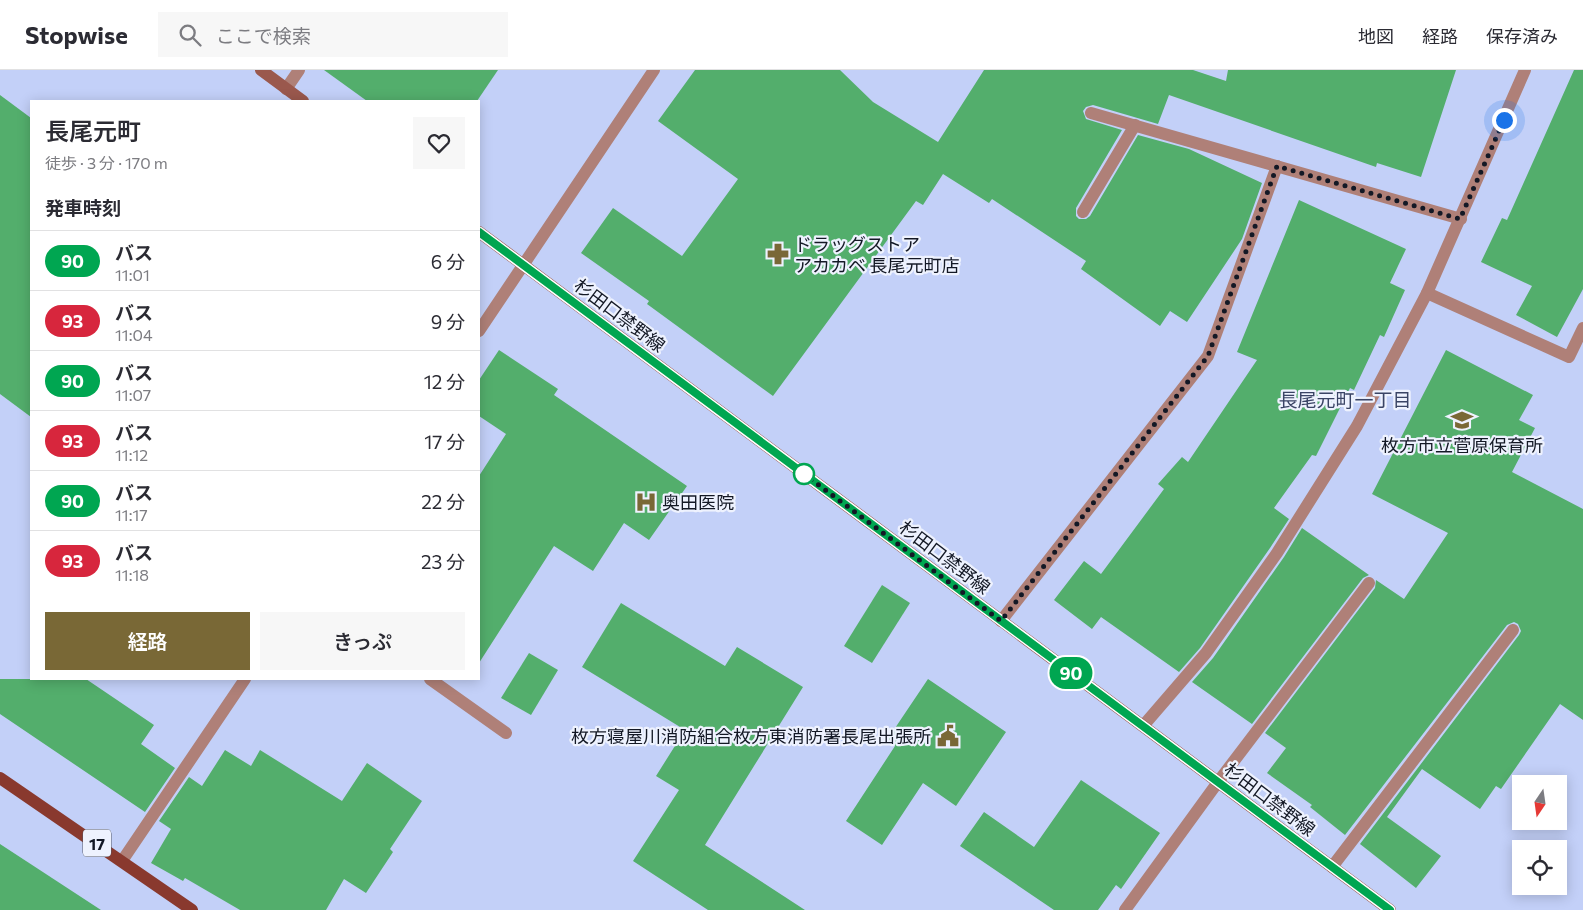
<!DOCTYPE html>
<html lang="ja">
<meta charset="utf-8">
<style>
:root{--surface:#fff;--page:#f7f7f7;--text:#2b2b33;--muted:#7c7c81;--line:#e1e1e2;--accent:#796836}
body{margin:0;font-family:Commissioner,"Noto Sans JP",sans-serif;background:var(--page);color:var(--text);height:100vh;display:flex;flex-direction:column;font-size:19px;white-space:nowrap}
*{box-sizing:border-box;margin:0}
p{font-size:16px;color:var(--muted)}
.icon{flex:none;width:28px;height:28px;fill:none;stroke:currentColor;stroke-width:2;stroke-linecap:round;stroke-linejoin:round}
.map{position:relative;flex:1;overflow:hidden}
.panel{position:absolute;left:30px;top:30px;width:450px;height:580px;display:flex;flex-direction:column;background:var(--surface);border-radius:0px;box-shadow:0 2px 12px #0003}
.panel>*{flex:none}
.badge{padding:0 10px;border-radius:16px;font-size:18px;line-height:32px}
.needle{width:32px;rotate:193deg}
.tools{position:absolute;left:1512px;top:705px;display:grid;gap:10px}
.tools a{display:grid;place-items:center;width:55px;height:55px;border-radius:0px;background:var(--surface);box-shadow:0 2px 12px #0003;font-size:25px}
.you{position:absolute;width:25px;height:25px;margin:-12px;border:4px solid #fff;border-radius:50%;background:#1a73e8;box-shadow:0 0 0 8px #1a73e833}
.map>.badge{position:absolute;translate:-50% -50%;box-shadow:0 0 0 2px #fff}
h2{padding:0 15px;font-size:19px;line-height:45px}
.round{display:grid;place-items:center;flex:none;width:52px;height:52px;border-radius:0px;background:var(--page)}
.headline{display:flex;align-items:center;justify-content:space-between;height:85px;padding:0 15px}
h1{font-size:24px;font-weight:600;line-height:38px}
.button{display:flex;gap:10px;margin-top:auto;padding:10px 15px}
.button a{flex:1;height:58px;border-radius:0px;background:var(--accent);color:#fff;font-size:20px;font-weight:600;line-height:58px;text-align:center}
.button a+a{background:var(--page);color:var(--text)}
ul{padding:0;list-style:none}
li{display:flex;align-items:center;gap:15px;height:60px;padding:0 15px;border-top:1px solid var(--line)}
li div{flex:1}
li b{display:block;font-size:19px}
li em{font-style:normal}
li .badge{min-width:55px;font-weight:700;text-align:center}
header{display:flex;align-items:center;gap:30px;box-sizing:border-box;height:70px;padding:0 25px;background:var(--surface);border-bottom:1px solid var(--line)}
header strong{font-size:24px}
nav{display:flex;gap:28px;margin-inline-start:auto;font-size:18px}
.search{width:350px;height:45px;background:var(--page);display:flex;align-items:center;gap:12px;box-sizing:border-box;padding:0 18px;border-radius:0px;color:var(--muted);font-size:19px}
.map>svg:first-child{display:block}
</style>
<header>
<strong>Stopwise</strong>
<div class="search"><svg class="icon" aria-label="search" viewBox="0 0 24 24"><circle cx="10" cy="10" r="6"/><path d="M15 15l6 6"/></svg>ここで検索</div>
<nav><a>地図</a><a>経路</a><a>保存済み</a></nav>
</header>
<div class="map">
<svg width="1583" height="840" viewBox="0 0 1583 840">
<rect width="100%" height="100%" fill="#c3d0f8"/>
<g fill="#53ae6c">
<path d="M324 0H498L477 31H367Z"/>
<path d="M695 0H840L873 32 938 72 984 0H1193L1226 11 1228 0H1456L1421 107 1377 93 1376 97 1169 25 1158 54 1093 35 1086 37 1083 41 1086 49 1122 60 1076 138V146L1079 149H1086L1090 146 1138 65 1189 79 1262 113 1242 169 1187 252 1170 241 1160 256 1081 199 1086 191 992 129 989 133 943 104 923 135 916 131 773 326 647 234 649 231 581 183 613 138 682 186 738 109 658 51Z"/>
<path d="M1574 0H1583V219L1557 267 1516 245 1532 216 1481 192 1502 148 1507 150Z"/>
<path d="M0 25 31 48V347L0 324Z"/>
<path d="M1299 130 1406 179 1390 213 1405 220 1384 267 1380 265 1354 320 1350 318 1316 386 1312 385 1274 438 1289 449 1270 478 1200 578 1179 602 1101 547 1092 559 1054 530 1084 491 1101 504 1164 419 1158 414 1182 387 1188 392 1257 290 1237 282Z"/>
<path d="M499 280 558 319 554 325 687 416 649 470 624 453 593 501 554 476 479 593V406L506 364 479 346V310Z"/>
<path d="M1446 280 1533 325 1519 350 1535 358 1512 402 1583 439V650L1560 634 1501 719 1496 716 1480 739 1422 699 1387 747 1441 786 1416 818 1360 774 1519 565 1521 561 1518 554 1514 552 1507 555 1345 765 1310 737 1312 735 1267 703 1286 678 1265 663 1375 518 1376 510 1404 529 1448 463 1372 424Z"/>
<path d="M1302 458 1369 505 1363 508 1252 654 1192 612 1213 588 1284 487Z"/>
<path d="M882 515 910 533 872 593 844 576Z"/>
<path d="M621 533 725 596 737 577 803 617 705 775 805 840H708L633 791 679 720 656 706 685 660 582 597Z"/>
<path d="M529 583 558 600 531 645 501 628Z"/>
<path d="M0 609H86L154 655 141 674 175 698 145 742 0 644Z"/>
<path d="M928 609 1006 662 956 736 923 713 882 775 846 751 895 676 887 670Z"/>
<path d="M225 680 251 696 260 680 342 731 367 693 422 731 390 779 393 782 366 823 344 809 326 840H240L185 808 183 811 151 793 171 759 159 751 189 707 202 716Z"/>
<path d="M1081 710 1160 763 1121 819 1116 815 1098 840H1054L960 776 984 742 1034 777Z"/>
<path d="M0 774 101 840H0Z"/>
</g>
<g fill="none" stroke-linecap="round" stroke-linejoin="round">
<g stroke="#af8078" stroke-width="12">
<path d="M1083 142 1135 55"/>
<path d="M430 609 506 663"/>
<path d="M1218 712 1369 513"/>
<path d="M1332 797 1513 560"/>
</g>
<g stroke="#af8078" stroke-width="12">
<path d="M286 19 299 0"/>
<path d="M1091 43 1461 149"/>
<path d="M1427 223 1569 287 1583 258"/>
<path d="M479 261 654 0"/>
<path d="M1001 551 1208 286 1277 96"/>
<path d="M1143 656 1206 583 1277 483 1357 356 1427 223 1525 0"/>
<path d="M122 791 245 609"/>
<path d="M1125 840 1218 712"/>
</g>
<g stroke="#9a584d" stroke-width="12">
<path d="M261 0 303 31"/>
<path d="M479 162 1390 840"/>
</g>
<path stroke="#89392e" stroke-width="12" d="M0 708 192 840"/>
</g>
<g fill="none" stroke-linecap="round" stroke-linejoin="round">
<g stroke="#fff" stroke-width="11">
<path id="line" d="M479 162 1390 840"/>
</g>
<use href="#line" stroke="#00a651" stroke-width="8"/>
<path stroke="#131825" stroke-width="5" stroke-dasharray="0 9" d="M804 404 1001 551 1208 286 1277 96 1460 149 1504 50"/>
</g>
<defs>
<g id="pharmacy-bare" transform="scale(1.725)"><path d="M-2-6h4v4h4v4h-4v4h-4v-4h-4v-4h4Z" fill="#796836" stroke="#eef2fe" stroke-width="2.5" paint-order="stroke"/></g>
<g id="school-bare" transform="scale(1.725)"><path d="M0-5L7-2L0 1L-7-2ZM-4 1L0 2.5L4 1V4Q0 6-4 4Z" fill="#796836" stroke="#eef2fe" stroke-width="2.5" paint-order="stroke"/></g>
<g id="hospital-bare" transform="scale(1.725)"><path d="M-5-5h3v3.5h4V-5h3V5h-3V1.5h-4V5h-3Z" fill="#796836" stroke="#eef2fe" stroke-width="2.5" paint-order="stroke"/></g>
<g id="civic-bare" transform="scale(1.725)"><path d="M-.6-6.5H3V-4.5H.6V-3L4-1V1h2V6H-6V1h2V-1L-.6-3ZM-1.2 2.5V6h2.4V2.5Z" fill="#796836" stroke="#eef2fe" stroke-width="2.5" paint-order="stroke"/></g>
</defs>
<g fill-rule="evenodd">
<use href="#pharmacy-bare" x="778" y="184"/>
<use href="#school-bare" x="1462" y="350"/>
<use href="#hospital-bare" x="646" y="432"/>
<use href="#civic-bare" x="948" y="666"/>
</g>
<circle fill="#fff" stroke="#00a651" stroke-width="2.5" cx="804" cy="404" r="10"/>
<g text-anchor="middle" dominant-baseline="central" stroke-width="4.5" stroke-linejoin="round" paint-order="stroke">
<rect fill="#eef2fe" stroke="#555966" stroke-width="1" x="83" y="759.5" width="28" height="27" rx="4"/>
<g font-size="16" font-weight="bold" fill="#131825">
<text x="97" y="773">17</text>
</g>
<g font-size="18" fill="#131825" stroke="#eef2fe" text-anchor="start">
<text x="794" y="174">ドラッグストア<tspan x="794" dy="21">アカカベ 長尾元町店</tspan></text>
<text x="1462" y="375" text-anchor="middle">枚方市立菅原保育所</text>
<text x="662" y="432">奥田医院</text>
<text x="931" y="666" text-anchor="end">枚方寝屋川消防組合枚方東消防署長尾出張所</text>
</g>
<g font-size="18" fill="#131825" stroke="#eef2fe">
<text transform="translate(620 245) rotate(37)">杉田口禁野線</text>
<text transform="translate(945 487) rotate(37)">杉田口禁野線</text>
<text transform="translate(1270 729) rotate(37)">杉田口禁野線</text>
</g>
<g font-size="19" fill="#3a4465" stroke="#eef2fe">
<text x="1345" y="329">長尾元町一丁目</text>
</g>
</g>
</svg>
<div class="tools">
<a><svg class="needle" viewBox="-14 -14 28 28"><path d="M0-13l5 13h-10z" fill="#e53935"/><path d="M0 13l5-13h-10z" fill="#7c7c81"/></svg></a>
<a><svg class="icon" aria-label="locate" viewBox="0 0 24 24"><circle cx="12" cy="12" r="6"/><path d="M12 2v4M12 18v4M2 12h4M18 12h4"/></svg></a>
</div>
<div class="you" style="left:1504px;top:50px"></div>
<b class="badge" style="left:1071px;top:603px;background:#00a651;color:#fff">90</b>
<section class="panel">
<div class="headline"><div><h1>長尾元町</h1><p>徒歩 · 3 分 · 170 m</p></div><a class="round"><svg class="icon" aria-label="heart" viewBox="0 0 24 24"><path d="M12 20l-8-8c-3-5 5-10 8-4 3-6 11-1 8 4z"/></svg></a></div>
<h2>発車時刻</h2>
<ul>
<li><span class="badge" style="background:#00a651;color:#fff">90</span><div><b>バス</b><p>11:01</p></div><em>6 分</em></li>
<li><span class="badge" style="background:#d7263d;color:#fff">93</span><div><b>バス</b><p>11:04</p></div><em>9 分</em></li>
<li><span class="badge" style="background:#00a651;color:#fff">90</span><div><b>バス</b><p>11:07</p></div><em>12 分</em></li>
<li><span class="badge" style="background:#d7263d;color:#fff">93</span><div><b>バス</b><p>11:12</p></div><em>17 分</em></li>
<li><span class="badge" style="background:#00a651;color:#fff">90</span><div><b>バス</b><p>11:17</p></div><em>22 分</em></li>
<li><span class="badge" style="background:#d7263d;color:#fff">93</span><div><b>バス</b><p>11:18</p></div><em>23 分</em></li>
</ul>
<div class="button"><a>経路</a><a>きっぷ</a></div>
</section>
</div>
